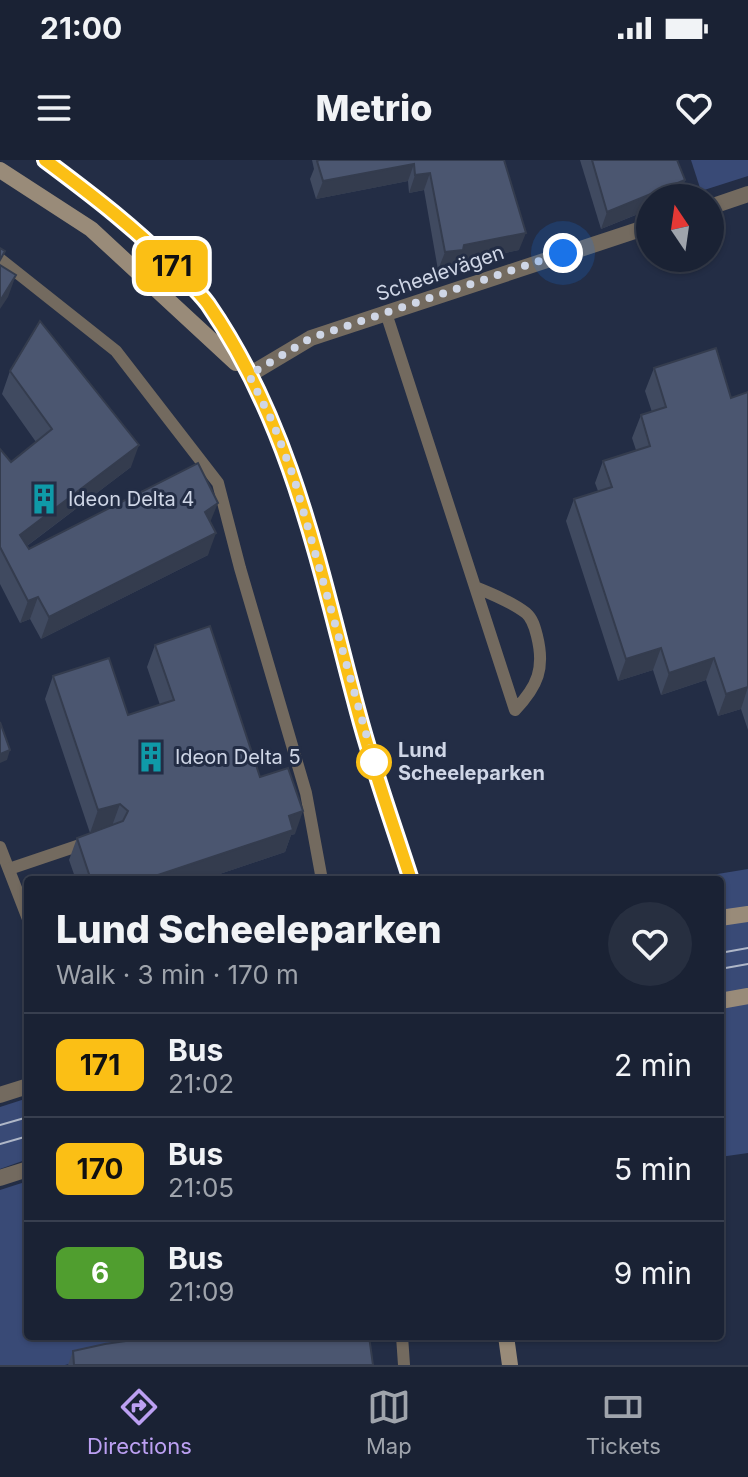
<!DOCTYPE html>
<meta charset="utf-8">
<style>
:root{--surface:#1a2234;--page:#272f40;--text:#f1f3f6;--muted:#9fa4ac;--line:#383f4f;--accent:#bca0f2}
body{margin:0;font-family:Inter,sans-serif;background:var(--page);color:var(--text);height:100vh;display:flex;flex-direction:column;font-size:30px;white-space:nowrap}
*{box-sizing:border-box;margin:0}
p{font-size:26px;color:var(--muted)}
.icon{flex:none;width:44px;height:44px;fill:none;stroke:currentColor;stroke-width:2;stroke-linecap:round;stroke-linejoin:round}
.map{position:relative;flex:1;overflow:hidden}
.panel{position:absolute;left:24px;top:716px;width:700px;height:464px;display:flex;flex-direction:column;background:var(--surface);border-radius:8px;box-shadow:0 2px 6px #0004,0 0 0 2px var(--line)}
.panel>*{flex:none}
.badge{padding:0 16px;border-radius:12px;font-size:28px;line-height:52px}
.needle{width:52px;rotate:347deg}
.fabs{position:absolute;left:636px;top:24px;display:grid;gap:16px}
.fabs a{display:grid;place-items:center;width:88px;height:88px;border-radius:50%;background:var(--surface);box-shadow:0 2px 6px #0004,0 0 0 2px var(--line);font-size:40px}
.you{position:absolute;width:40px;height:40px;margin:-20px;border:6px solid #fff;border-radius:50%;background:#1a73e8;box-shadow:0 0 0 12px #1a73e833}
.map>.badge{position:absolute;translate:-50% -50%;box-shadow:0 0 0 4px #fff}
.round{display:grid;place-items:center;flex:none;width:84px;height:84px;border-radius:42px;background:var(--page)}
.headline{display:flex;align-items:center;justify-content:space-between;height:136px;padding:0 32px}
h1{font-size:38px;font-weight:800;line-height:60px}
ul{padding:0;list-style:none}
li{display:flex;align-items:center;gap:24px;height:104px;padding:0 32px;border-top:2px solid var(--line)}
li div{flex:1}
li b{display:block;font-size:30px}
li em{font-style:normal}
li .badge{min-width:88px;font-weight:700;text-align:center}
.status{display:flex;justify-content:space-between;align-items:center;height:56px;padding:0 40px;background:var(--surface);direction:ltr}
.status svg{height:22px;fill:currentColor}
header{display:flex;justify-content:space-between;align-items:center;height:104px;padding:0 32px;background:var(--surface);font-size:36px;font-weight:800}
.dock{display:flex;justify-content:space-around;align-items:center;height:112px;border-top:2px solid var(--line);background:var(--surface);font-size:22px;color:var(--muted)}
.dock a{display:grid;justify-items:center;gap:4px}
.dock .on{color:var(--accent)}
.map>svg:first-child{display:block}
</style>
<div class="status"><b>21:00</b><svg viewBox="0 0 49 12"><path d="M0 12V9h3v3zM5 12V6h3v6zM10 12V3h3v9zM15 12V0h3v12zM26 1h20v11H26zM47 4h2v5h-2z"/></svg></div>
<header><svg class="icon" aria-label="menu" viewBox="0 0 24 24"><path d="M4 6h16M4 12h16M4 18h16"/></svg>Metrio<svg class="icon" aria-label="heart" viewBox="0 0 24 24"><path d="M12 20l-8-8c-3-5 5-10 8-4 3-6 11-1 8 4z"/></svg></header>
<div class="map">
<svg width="748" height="1205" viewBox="0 0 748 1205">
<rect width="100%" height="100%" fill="#232d45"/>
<g fill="#394a76">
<path d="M691 0H748V16L701 31Z"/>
<path d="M748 709V993L720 997V720H681Z"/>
<path d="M28 938V999L0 1009V947Z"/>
<path d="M28 1021V1176H176L65 1205H0V1030Z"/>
</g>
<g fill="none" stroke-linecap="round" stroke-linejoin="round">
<g stroke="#736a5f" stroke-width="12">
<path d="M0 99 116 191 218 323 240 408 306 633 322 720"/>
<path d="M386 153 515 550C538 526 545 508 537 476 535 468 533 459 526 453 512 442 492 434 475 427"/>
<path d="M0 687 28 759"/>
<path d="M9 709 86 683"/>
<path d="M402 1176 404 1205"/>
</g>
<g stroke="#736a5f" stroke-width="16">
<path d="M710 47 748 34"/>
<path d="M249 215 311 178 650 66"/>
<path d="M0 935 28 926"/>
<path d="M0 1018 28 1009"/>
</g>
<g stroke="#998b79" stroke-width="16">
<path d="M45 0C92 36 139 70 179 113 189 123 200 133 208 144 293 266 320 412 358 552 373 609 393 664 411 720"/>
<path d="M0 10 91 69 236 203"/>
<path d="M720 758 748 754"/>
<path d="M720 841 748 836"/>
<path d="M506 1176 510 1205"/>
</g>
<g stroke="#afb7c8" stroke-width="2">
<path d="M720 793 748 788"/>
<path d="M720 809 748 804"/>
<path d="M0 965 28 957"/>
<path d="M0 984 28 976"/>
</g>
</g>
<g fill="#404a60">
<path d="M312 0H504L519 90 458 103 457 107 438 110 424 30 409 33 408 21 316 39 310 19 314 9Z"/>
<path d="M580 0H677L685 20 678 38 601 69Z"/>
<path d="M654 208 731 238 748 232V570L741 549 718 556 706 520 661 535 653 510 618 521 566 361 574 339 598 331 595 323 603 301 636 290 632 278 641 255 652 252 645 231Z"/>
<path d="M10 211 131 307 27 386 29 389 211 362 208 395 41 479 30 459 20 463 0 424V289L11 302 36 282 2 234Z"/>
<path d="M155 485 260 617 295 674 291 675 285 692 202 720H76L69 700 77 678 90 673 45 539 53 516 128 555 160 545 147 507Z"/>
<path d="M145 1176H369L373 1205H68L73 1191 144 1179Z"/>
</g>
<g fill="#343c4e">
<path d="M414 4 408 21 316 39 323 21Z"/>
<path d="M430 13 424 30 409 33 415 15Z"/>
<path d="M685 20 678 38H650V49L601 69 607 52Z"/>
<path d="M526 73 519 90 458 103 457 107 438 110 445 92 464 85Z"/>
<path d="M16 115 8 137 0 149V141Z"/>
<path d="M139 285 131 307 12 397 20 375Z"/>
<path d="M218 343 209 365 205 352Z"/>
<path d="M216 373 208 395 41 479 49 457Z"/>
<path d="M38 437 30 459 20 463 28 441Z"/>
<path d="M661 488 653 510 618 521 626 499Z"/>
<path d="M714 498 706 520 661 535 669 513Z"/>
<path d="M748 527 741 549 718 556 726 534Z"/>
<path d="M10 590 7 600 0 603V594Z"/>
<path d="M120 644 112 666 90 673 98 650Z"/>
<path d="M303 651 295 674 291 675 285 692 202 720H143L289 656Z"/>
</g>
<g fill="#4b5670" stroke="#343c4e" stroke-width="2">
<path d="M319 0H504L526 73 464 85 463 90 445 92 430 13 415 15 414 4 323 21 317 1Z"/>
<path d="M592 0H677L685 20 607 52Z"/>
<path d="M0 88 5 91 0 100Z"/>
<path d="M0 105 16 115 0 141Z"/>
<path d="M40 161 139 285 20 375 29 389 198 303 218 343 205 352 216 373 49 457 38 437 28 441 0 387V289L11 302 52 269 10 211Z"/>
<path d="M716 188 731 238 748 232V527L726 534 714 498 669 513 661 488 626 499 574 339 612 327 603 301 650 286 641 255 666 247 654 208Z"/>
<path d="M210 466 260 617 288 608 303 651 289 656 293 670 143 720H106L105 716 91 720 77 678 123 661 128 651 120 644 98 650 53 516 109 498 128 555 174 540 155 485Z"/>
<path d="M0 562 10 590 0 594Z"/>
<path d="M146 1176H369L373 1205H74L73 1191 105 1184 147 1178Z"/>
</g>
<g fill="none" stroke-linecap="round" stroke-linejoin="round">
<g stroke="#fff" stroke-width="18">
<path id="line" d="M45 0C92 35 138 70 179 113 189 123 200 133 208 144 293 267 320 411 358 552 373 609 393 664 411 720"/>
</g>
<use href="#line" stroke="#fbbf15" stroke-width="12"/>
<path stroke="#cfd6e6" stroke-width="8" stroke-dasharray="0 14.4" d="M374 602 294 318 273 263 249 215 311 178 563 93"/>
</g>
<defs>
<g id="building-bare" transform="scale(2.4)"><path d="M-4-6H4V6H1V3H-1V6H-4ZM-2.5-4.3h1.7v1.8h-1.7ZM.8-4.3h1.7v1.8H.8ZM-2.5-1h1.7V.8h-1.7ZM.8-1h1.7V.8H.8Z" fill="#0f9aa8" stroke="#232d45" stroke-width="2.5" paint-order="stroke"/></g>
</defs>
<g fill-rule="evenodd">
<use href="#building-bare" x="44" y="339"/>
<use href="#building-bare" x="151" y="597"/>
</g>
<circle fill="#fff" stroke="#fbbf15" stroke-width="4" cx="374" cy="602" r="16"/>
<g text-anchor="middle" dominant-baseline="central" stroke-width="6" stroke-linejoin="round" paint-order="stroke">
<g font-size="20" fill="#cfd6e6" stroke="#232d45">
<text transform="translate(440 113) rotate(-19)">Scheelevägen</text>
</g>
<g font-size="20" fill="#cfd6e6" stroke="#232d45" text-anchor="start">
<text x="68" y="339">Ideon Delta 4</text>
<text x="175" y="597">Ideon Delta 5</text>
</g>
<g font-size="20" font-weight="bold" fill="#cfd6e6" stroke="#232d45" text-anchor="start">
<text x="398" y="590">Lund<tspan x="398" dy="23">Scheeleparken</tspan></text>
</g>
</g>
</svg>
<div class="fabs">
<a><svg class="needle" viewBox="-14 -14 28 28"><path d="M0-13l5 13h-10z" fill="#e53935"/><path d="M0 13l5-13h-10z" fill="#9fa4ac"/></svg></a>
</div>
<div class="you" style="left:563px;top:93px"></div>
<b class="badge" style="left:172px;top:106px;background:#fbbf15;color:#111">171</b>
<section class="panel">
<div class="headline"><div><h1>Lund Scheeleparken</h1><p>Walk · 3 min · 170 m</p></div><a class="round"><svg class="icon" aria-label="heart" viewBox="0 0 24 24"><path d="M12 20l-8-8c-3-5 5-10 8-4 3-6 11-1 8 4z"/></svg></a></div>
<ul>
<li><span class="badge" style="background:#fbbf15;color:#111">171</span><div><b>Bus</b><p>21:02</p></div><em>2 min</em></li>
<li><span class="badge" style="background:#fbbf15;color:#111">170</span><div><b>Bus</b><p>21:05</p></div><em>5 min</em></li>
<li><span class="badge" style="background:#509e2f;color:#fff">6</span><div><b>Bus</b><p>21:09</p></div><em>9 min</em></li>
</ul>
</section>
</div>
<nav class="dock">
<a class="on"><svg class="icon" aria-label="directions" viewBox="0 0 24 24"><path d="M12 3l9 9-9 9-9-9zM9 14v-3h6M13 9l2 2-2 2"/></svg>Directions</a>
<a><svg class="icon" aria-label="map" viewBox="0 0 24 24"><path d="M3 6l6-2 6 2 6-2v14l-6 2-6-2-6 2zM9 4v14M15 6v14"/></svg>Map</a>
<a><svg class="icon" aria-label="tickets" viewBox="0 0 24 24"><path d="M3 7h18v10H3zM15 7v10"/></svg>Tickets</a>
</nav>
